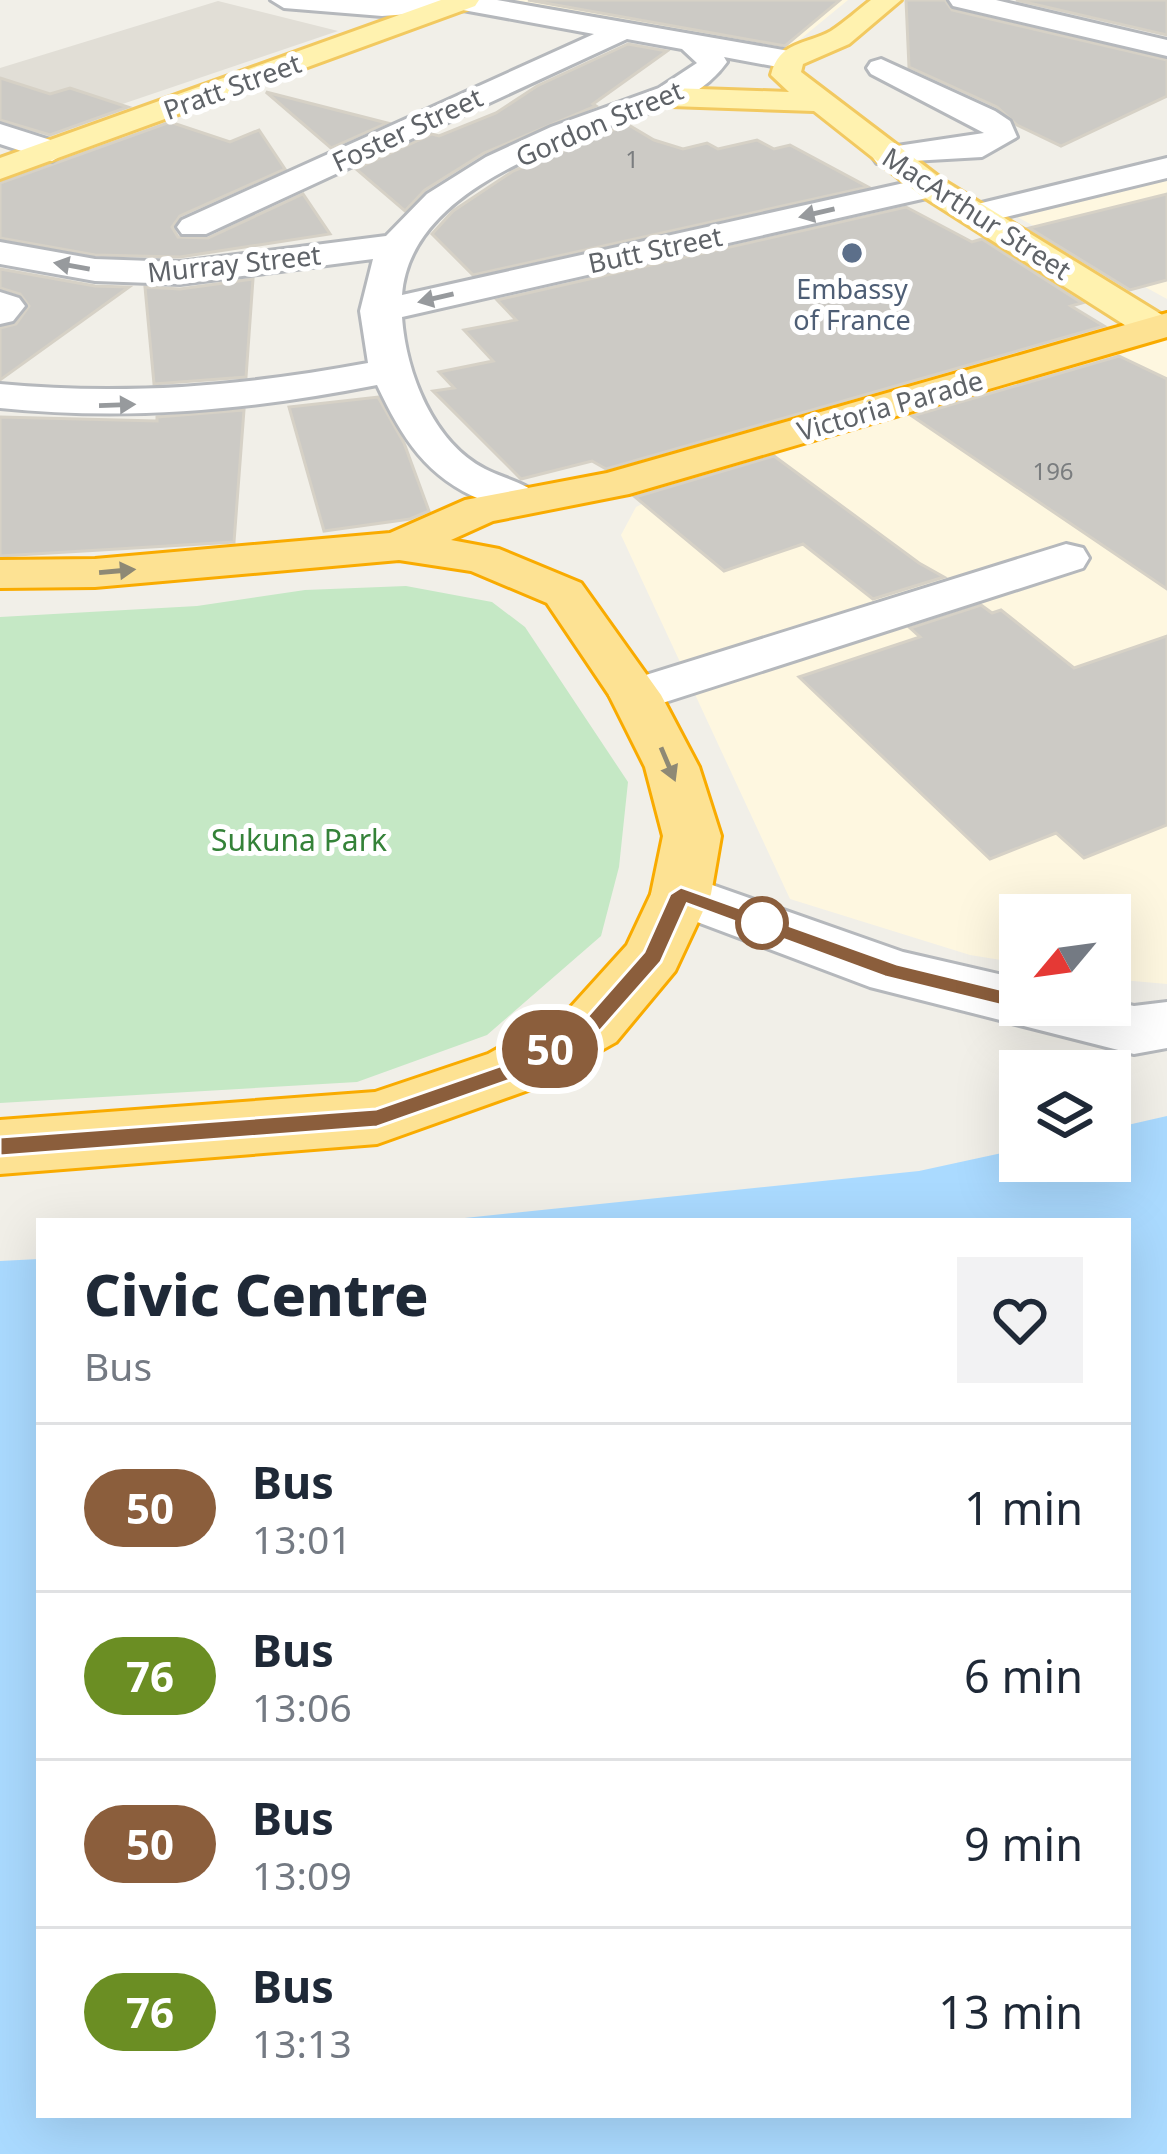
<!DOCTYPE html>
<style>
:root{--surface:#fff;--page:#f2f2f3;--text:#1f2937;--muted:#747a83;--line:#e0e1e3}
body{margin:0;font-family:"Noto Sans",sans-serif;background:var(--page);color:var(--text);height:100vh;display:flex;flex-direction:column;font-size:45px;white-space:nowrap}
*{box-sizing:border-box;margin:0}
p{font-size:39px;color:var(--muted)}
.icon{flex:none;width:66px;height:66px;fill:none;stroke:currentColor;stroke-width:2;stroke-linecap:round;stroke-linejoin:round}
.map{position:relative;flex:1;overflow:hidden}
.side{position:absolute;left:36px;top:1218px;width:1095px;height:900px;display:flex;flex-direction:column;background:var(--surface);border-radius:0px;box-shadow:0 12px 48px #0002}
.side>*{flex:none}
.badge{padding:0 24px;border-radius:39px;font-size:42px;line-height:78px}
.needle{width:78px;rotate:241deg}
.controls{position:absolute;left:999px;top:894px;display:grid;gap:24px}
.controls a{display:grid;place-items:center;width:132px;height:132px;border-radius:0px;background:var(--surface);box-shadow:0 12px 48px #0002;font-size:60px}
.map>.badge{position:absolute;translate:-50% -50%;box-shadow:0 0 0 6px #fff}
.round{display:grid;place-items:center;flex:none;width:126px;height:126px;border-radius:0px;background:var(--page)}
.head{display:flex;align-items:center;justify-content:space-between;height:204px;padding:0 48px}
h1{font-size:57px;font-weight:800;line-height:90px}
ul{padding:0;list-style:none}
li{display:flex;align-items:center;gap:36px;height:168px;padding:0 48px;border-top:3px solid var(--line)}
li div{flex:1}
li b{display:block;font-size:45px}
li em{font-style:normal}
li .badge{min-width:132px;font-weight:700;text-align:center}
.map>svg:first-child{display:block}
</style>
<div class="map">
<svg width="1167" height="2154" viewBox="0 0 1167 2154">
<rect width="100%" height="100%" fill="#f1efe8"/>
<g fill="#fef7e0">
<path d="M515 0H848L786 51 694 37Z"/>
<path d="M1167 174V299L1010 213Z"/>
<path d="M1167 338V984L1110 979V915H1020V963L970 955 790 899 621 535 636 507 710 470Z"/>
</g>
<path fill="#e1ded6" d="M218 1 338 31 31 135 0 125V68Z"/>
<path fill="#c5e8c5" d="M406 586 492 602 525 627 628 782 619 867 601 936 487 1035 357 1082 0 1103V617L197 606 305 590Z"/>
<path fill="#aadaff" d="M1167 1116V2154H0V1261L39 1259V2115H1128V1221H436L919 1171 1020 1149V1161H1110V1129Z"/>
<g fill="#cccac5" stroke="#d6d1c6" stroke-width="3">
<path d="M528 0H840L785 46Z"/>
<path d="M906 0H945L952 10 1167 60V96L1061 146 1017 125 997 107 909 67Z"/>
<path d="M1016 0H1167V35Z"/>
<path d="M628 44 667 51 593 104 596 106 484 153 425 190 405 211 356 169 432 134 439 136 496 113 537 86Z"/>
<path d="M0 78 50 94 70 88 128 107 50 135 0 120Z"/>
<path d="M266 92 387 123 331 148Z"/>
<path d="M170 122 230 142 259 130 285 169 180 216 172 227 178 237 208 238 303 194 330 234 180 257 95 255 0 238V183Z"/>
<path d="M627 124 654 140 683 149 707 143 718 149 757 140 774 149 790 145 868 187 473 275 432 234 453 211 513 171Z"/>
<path d="M1167 194V280L1130 290 1029 228Z"/>
<path d="M906 207 972 242 982 239 1082 303 1071 306 1104 326 606 469 592 461 521 479 433 391 454 388 439 372 493 361 464 330 516 320 497 300Z"/>
<path d="M0 269 95 286 129 287 0 380V328L16 324 29 306 20 294 0 288Z"/>
<path d="M253 279 246 377 154 384 145 287 180 289Z"/>
<path d="M1119 356 1167 379V589L912 416Z"/>
<path d="M378 397 404 443 429 511 410 519 324 531 289 407Z"/>
<path d="M244 410 234 542 0 556V417L157 421V417Z"/>
<path d="M774 456 919 563 944 577 873 599 803 544 724 571 635 497Z"/>
<path d="M981 605 992 613 1001 610 1074 668 1167 636V825L1084 858 1056 833 990 859 799 677 920 637 910 628Z"/>
</g>
<g fill="none" stroke-linecap="round" stroke-linejoin="round">
<g stroke="#b5b8bc" stroke-width="6">
<g id="minor">
<path d="M271 0H497L789 51 803 60 789 69 724 57 727 62C698 103 651 110 607 127 531 155 409 200 402 295L931 177 948 187 931 197 402 317C406 373 433 442 485 469 504 479 530 483 542 500L536 510C515 515 501 508 482 500 427 478 402 438 377 385 251 410 128 421 0 408V384C125 396 245 386 368 363L360 311 373 259 180 284 95 281 0 264V242L95 259 180 262 386 236 427 194 486 157 551 127 659 88 697 63 682 49 627 39 206 234H182L177 227 182 220 594 34 463 10 382 16 284 8Z"/>
<path d="M949 0H996L1167 40V56L953 6Z"/>
<path d="M881 59 995 111 1010 121 1017 137 982 157 877 163 872 156 877 149 984 133 871 74 867 68 871 62Z"/>
<path d="M0 124 63 144 68 151 52 161 0 144Z"/>
<path d="M1167 158V178L977 224 965 221 960 214 965 207Z"/>
<path d="M0 292 19 298 25 306 13 321 0 324Z"/>
<path d="M1066 544 1083 548 1089 558 1083 568 653 706 635 711 617 706 609 695 617 684Z"/>
<path d="M681 874 903 952 1020 979V1005H1110V1001L1134 1006 1167 1002V1048L1134 1054 870 987 660 908 651 894 660 880Z"/>
</g>
</g>
<g stroke="#f2c960" stroke-width="6">
<g id="major">
<path d="M441 0H479L475 6 0 179V158Z"/>
<path d="M871 0H901L849 44 803 64 801 72 943 180 1167 318V337L1142 336 919 194 814 111 671 106 656 97 671 88 789 92 771 75C779 41 806 45 831 31 845 22 858 10 871 0Z"/>
</g>
</g>
<g stroke="#f9ab00" stroke-width="6">
<path id="highway" d="M1167 313V337L629 494 493 521 451 540 499 549 581 583 661 695 699 767 721 836 711 894 675 971 616 1042 534 1088 377 1144 0 1174V1120L375 1092 488 1054 570 1008 627 945 651 894 663 836 645 767 609 695 547 603 471 571 399 560 95 587 0 588V560L95 559 390 533 465 500 607 473Z"/>
</g>
<use href="#minor" fill="#fff" fill-rule="evenodd"/>
<use href="#major" fill="#fff2af" fill-rule="evenodd"/>
<use href="#highway" fill="#fde293" fill-rule="evenodd"/>
</g>
<defs><path id="oneway-solid" d="M-6-.8H1V-3.2L6.5 0L1 3.2V.8H-6Z" transform="scale(3)"/></defs>
<g fill="#979a9d">
<use href="#oneway-solid" transform="translate(817 213) rotate(167)"/>
<use href="#oneway-solid" transform="translate(72 266) rotate(-170)"/>
<use href="#oneway-solid" transform="translate(436 298) rotate(167)"/>
<use href="#oneway-solid" transform="translate(117 405) rotate(-2)"/>
</g>
<g fill="#8e8975">
<use href="#oneway-solid" transform="translate(117 571) rotate(-5)"/>
<use href="#oneway-solid" transform="translate(668 764) rotate(67)"/>
</g>
<path fill="#8b5e3c" stroke="#fff" stroke-width="3" d="M681 887 897 964 1020 994 1031 1002 1020 1010 885 977 687 904 661 962 601 1030 519 1077 377 1127 0 1156V1137L376 1109 503 1065 585 1019 644 952 670 894Z"/>
<circle fill="#5c6f8a" stroke="#fff" stroke-width="4.5" cx="852" cy="253" r="12"/>
<circle fill="#fff" stroke="#8b5e3c" stroke-width="6" cx="762" cy="923" r="24"/>
<g text-anchor="middle" dominant-baseline="central" stroke-width="10" stroke-linejoin="round" paint-order="stroke">
<g font-size="24" fill="#7a7d7f">
<text x="632" y="158">1</text>
<text x="1053" y="470">196</text>
</g>
<g font-size="27" fill="#5f6368" stroke="#fff">
<text transform="translate(232 86) rotate(-20)">Pratt Street</text>
<text transform="translate(599 123) rotate(-23)">Gordon Street</text>
<text transform="translate(407 129) rotate(-25)">Foster Street</text>
<text transform="translate(977 213) rotate(33)">MacArthur Street</text>
<text transform="translate(655 249) rotate(-12)">Butt Street</text>
<text transform="translate(234 263) rotate(-6)">Murray Street</text>
<text transform="translate(890 405) rotate(-16)">Victoria Parade</text>
</g>
<g font-size="27" fill="#4e5e75" stroke="#fff">
<text x="852" y="288">Embassy<tspan x="852" dy="31">of France</tspan></text>
</g>
<g font-size="30" fill="#348238" stroke="#fff">
<text x="299" y="839">Sukuna Park</text>
</g>
</g>
</svg>
<div class="controls">
<a><svg class="needle" viewBox="-14 -14 28 28"><path d="M0-13l5 13h-10z" fill="#e53935"/><path d="M0 13l5-13h-10z" fill="#747a83"/></svg></a>
<a><svg class="icon" aria-label="layers" viewBox="0 0 24 24"><path d="M12 4l9 5-9 5-9-5zM3 14l9 5 9-5"/></svg></a>
</div>
<b class="badge" style="left:550px;top:1049px;background:#8b5e3c;color:#fff">50</b>
<section class="side">
<div class="head"><div><h1>Civic Centre</h1><p>Bus</p></div><a class="round"><svg class="icon" aria-label="heart" viewBox="0 0 24 24"><path d="M12 20l-8-8c-3-5 5-10 8-4 3-6 11-1 8 4z"/></svg></a></div>
<ul>
<li><span class="badge" style="background:#8b5e3c;color:#fff">50</span><div><b>Bus</b><p>13:01</p></div><em>1 min</em></li>
<li><span class="badge" style="background:#6b8e23;color:#fff">76</span><div><b>Bus</b><p>13:06</p></div><em>6 min</em></li>
<li><span class="badge" style="background:#8b5e3c;color:#fff">50</span><div><b>Bus</b><p>13:09</p></div><em>9 min</em></li>
<li><span class="badge" style="background:#6b8e23;color:#fff">76</span><div><b>Bus</b><p>13:13</p></div><em>13 min</em></li>
</ul>
</section>
</div>
